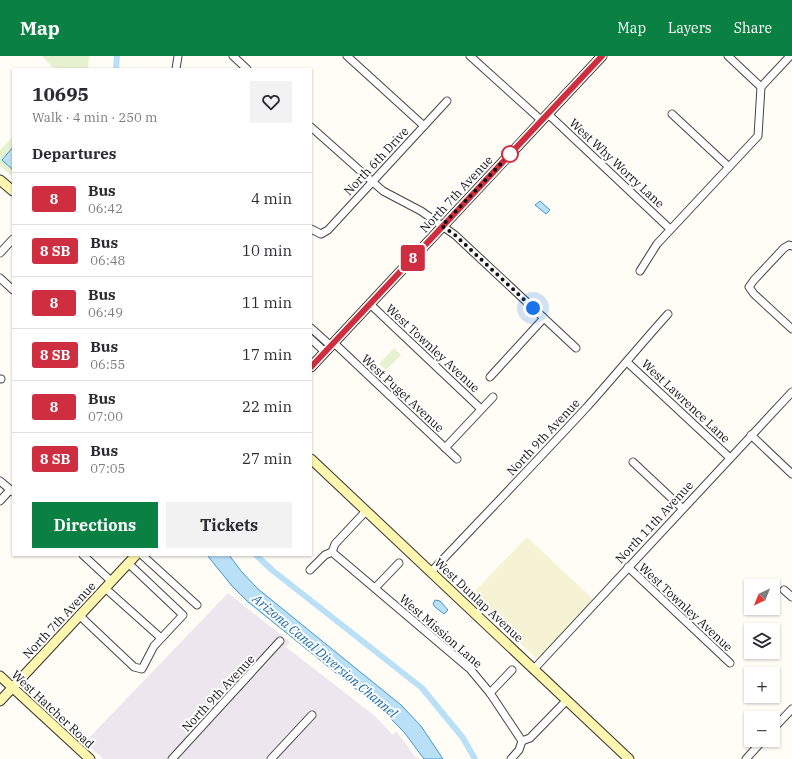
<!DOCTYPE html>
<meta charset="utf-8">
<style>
:root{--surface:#fff;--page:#f2f2f3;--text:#2b2b33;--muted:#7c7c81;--line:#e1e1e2;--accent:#0b8043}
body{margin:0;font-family:"IBM Plex Serif",serif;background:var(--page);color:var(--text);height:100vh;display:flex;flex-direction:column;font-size:15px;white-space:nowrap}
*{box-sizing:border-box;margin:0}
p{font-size:13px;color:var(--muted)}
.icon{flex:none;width:22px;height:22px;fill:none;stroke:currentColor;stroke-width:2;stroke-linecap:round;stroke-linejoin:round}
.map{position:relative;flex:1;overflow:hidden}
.panel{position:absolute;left:12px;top:12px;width:300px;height:488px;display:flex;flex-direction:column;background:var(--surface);border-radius:0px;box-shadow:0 1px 3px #0004}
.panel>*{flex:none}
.badge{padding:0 8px;border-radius:3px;font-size:14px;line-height:26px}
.needle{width:26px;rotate:223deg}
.tools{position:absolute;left:744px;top:523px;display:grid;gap:8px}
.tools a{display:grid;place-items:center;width:36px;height:36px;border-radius:0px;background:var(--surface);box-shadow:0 1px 3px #0004;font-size:20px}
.you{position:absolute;width:20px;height:20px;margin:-10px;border:3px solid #fff;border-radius:50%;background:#1a73e8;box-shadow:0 0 0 6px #1a73e833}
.map>.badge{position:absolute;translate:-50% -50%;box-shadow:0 0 0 2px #fff}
h2{padding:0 20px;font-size:15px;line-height:36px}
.round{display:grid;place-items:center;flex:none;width:42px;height:42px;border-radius:0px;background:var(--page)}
.headline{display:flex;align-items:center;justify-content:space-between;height:68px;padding:0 20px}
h1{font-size:19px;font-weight:700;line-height:30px}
.button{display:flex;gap:8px;margin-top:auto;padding:8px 20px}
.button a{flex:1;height:46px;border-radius:0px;background:var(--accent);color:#fff;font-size:16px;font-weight:700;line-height:46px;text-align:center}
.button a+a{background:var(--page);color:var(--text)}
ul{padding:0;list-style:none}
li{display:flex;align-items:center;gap:12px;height:52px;padding:0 20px;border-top:1px solid var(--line)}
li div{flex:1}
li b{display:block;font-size:15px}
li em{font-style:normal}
li .badge{min-width:44px;font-weight:700;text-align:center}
header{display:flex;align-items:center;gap:24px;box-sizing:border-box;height:56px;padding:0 20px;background:var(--accent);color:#fff}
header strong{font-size:19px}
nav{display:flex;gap:22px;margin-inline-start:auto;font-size:14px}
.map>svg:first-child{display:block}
</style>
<header>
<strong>Map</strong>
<nav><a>Map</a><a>Layers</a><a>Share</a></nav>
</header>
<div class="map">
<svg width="792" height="703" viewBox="0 0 792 703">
<rect width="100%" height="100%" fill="#fffdf5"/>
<path fill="#eee6ef" d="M228 537 290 586 286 591 375 660 393 679 396 675 417 703H103L85 686Z"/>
<path fill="#f6f3d4" d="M527 481 594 544 538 604 470 540Z"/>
<g fill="#e6f2cf">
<path d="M42 0H89L88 13H54Z"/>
<path d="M13 80V121L0 110V94Z"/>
<path d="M394 292 401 299 386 314 379 308Z"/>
</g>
<g fill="#b9e0f7" stroke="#3f96cf">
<path d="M13 91V114L2 104Z"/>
<path d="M540 145 550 154 546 158 535 149Z"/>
<path d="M207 499H229L241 515 258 533 401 649 421 670 443 703H424L404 676 383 655 247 545 232 530Z"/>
<path d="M435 544 440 545 448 554 444 558 435 551 433 548Z"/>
</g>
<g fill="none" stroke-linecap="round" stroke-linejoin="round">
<g stroke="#b9e0f7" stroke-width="6">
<path d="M116 13 117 0"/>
<path d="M256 499 272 514 422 632 463 682 475 703"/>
</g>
<g stroke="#444" stroke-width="9">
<g id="street">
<path d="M233 0 247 13"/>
<path d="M347 0 424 70"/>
<path d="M470 0 541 64"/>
<path d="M728 0 761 31"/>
<path d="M176 13 178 0"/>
<path d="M548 58 670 173"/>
<path d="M672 58 729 111"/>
<path d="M311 71 383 135 421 155 455 179 576 292"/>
<path d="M311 173 321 178 328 174 447 45"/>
<path d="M792 190 789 189 784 192 754 224 749 231 754 238 792 273"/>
<path d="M0 197 13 183"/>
<path d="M640 215 657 188 758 80 761 31 790 0"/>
<path d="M0 222 13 234"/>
<path d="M370 248 481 353"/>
<path d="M311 272 331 290"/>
<path d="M311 283 325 296"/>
<path d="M334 287 457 403"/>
<path d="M627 306 729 401"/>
<path d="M490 321 544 262"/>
<path d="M0 323H1"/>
<path d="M751 379 792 418"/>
<path d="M445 392 493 341"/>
<path d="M633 406 682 452"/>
<path d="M0 425 13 436"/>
<path d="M0 445 10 434"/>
<path d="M332 496 470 613 490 637 522 685"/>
<path d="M83 499 111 525"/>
<path d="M142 499 197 549"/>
<path d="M628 511 730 607"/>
<path d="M310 514 325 499 332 496 335 488 366 455"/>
<path d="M431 516C483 461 535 407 586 352 614 321 640 289 668 258"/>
<path d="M105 532 161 582"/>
<path d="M375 532 399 507"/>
<path d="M784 534 792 541"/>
<path d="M79 559 134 611 142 613 154 590 183 559 128 507"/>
<path d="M534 613 792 336"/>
<path d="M490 637 512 614"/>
<path d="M773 673 792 653"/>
<path d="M172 703 280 585"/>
<path d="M271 703 312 659"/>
<path d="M511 703 519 694 522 685 530 682 567 644"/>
<path d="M746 703 763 684"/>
</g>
</g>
<g stroke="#333" stroke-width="11">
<g id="secondary">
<path d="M0 124 13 135"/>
<path d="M311 311 602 0"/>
<path d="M311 403 629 703"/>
<path d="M0 620 90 703"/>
<path d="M0 645 136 499"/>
</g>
</g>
<use href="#street" stroke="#fff" stroke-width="7"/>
<use href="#secondary" stroke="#fff6b0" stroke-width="9"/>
</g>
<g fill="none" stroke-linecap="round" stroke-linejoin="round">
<g stroke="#fff" stroke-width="9">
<path id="line" d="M311 311 602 0"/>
</g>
<use href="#line" stroke="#cf2e41" stroke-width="6"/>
<path stroke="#111" stroke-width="4" stroke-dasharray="0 7.2" d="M510 98 442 170 455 179 533 252"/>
</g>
<circle fill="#fff" stroke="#cf2e41" stroke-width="2" cx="510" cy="98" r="8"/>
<g text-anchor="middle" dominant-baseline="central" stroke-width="4" stroke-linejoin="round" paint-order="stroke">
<g font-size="12" fill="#111" stroke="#fff">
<text transform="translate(376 105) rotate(-47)">North 6th Drive</text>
<text transform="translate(617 107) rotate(43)">West Why Worry Lane</text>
<text transform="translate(456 138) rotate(-47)">North 7th Avenue</text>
<text transform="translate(433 292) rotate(43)">West Townley Avenue</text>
<text transform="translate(403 337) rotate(43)">West Puget Avenue</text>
<text transform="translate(686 345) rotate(43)">West Lawrence Lane</text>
<text transform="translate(543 381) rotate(-47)">North 9th Avenue</text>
<text transform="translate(654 466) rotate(-47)">North 11th Avenue</text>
<text transform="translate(479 544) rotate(43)">West Dunlap Avenue</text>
<text transform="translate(686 551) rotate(43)">West Townley Avenue</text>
<text transform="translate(59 564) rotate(-47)">North 7th Avenue</text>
<text transform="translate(441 575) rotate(41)">West Mission Lane</text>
<text transform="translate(218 637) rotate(-47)">North 9th Avenue</text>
<text transform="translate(53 653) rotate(43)">West Hatcher Road</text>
</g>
<g font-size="13" font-style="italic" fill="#1768a6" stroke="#fff">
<text transform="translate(325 600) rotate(40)">Arizona Canal Diversion Channel</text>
</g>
</g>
</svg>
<div class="tools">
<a><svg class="needle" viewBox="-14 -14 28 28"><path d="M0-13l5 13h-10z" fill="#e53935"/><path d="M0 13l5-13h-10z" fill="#7c7c81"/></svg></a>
<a><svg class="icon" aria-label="layers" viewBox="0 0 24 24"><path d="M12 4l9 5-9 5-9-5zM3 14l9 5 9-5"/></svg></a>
<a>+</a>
<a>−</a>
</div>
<div class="you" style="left:533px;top:252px"></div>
<b class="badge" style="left:413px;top:202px;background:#cf2e41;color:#fff">8</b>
<section class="panel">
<div class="headline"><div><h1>10695</h1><p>Walk · 4 min · 250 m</p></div><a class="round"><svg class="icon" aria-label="heart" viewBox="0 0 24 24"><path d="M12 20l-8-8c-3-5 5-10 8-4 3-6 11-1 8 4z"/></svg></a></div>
<h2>Departures</h2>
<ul>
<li><span class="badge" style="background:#cf2e41;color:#fff">8</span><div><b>Bus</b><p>06:42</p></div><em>4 min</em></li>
<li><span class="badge" style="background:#cf2e41;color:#fff">8 SB</span><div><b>Bus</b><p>06:48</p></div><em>10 min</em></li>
<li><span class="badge" style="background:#cf2e41;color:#fff">8</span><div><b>Bus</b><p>06:49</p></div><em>11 min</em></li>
<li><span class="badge" style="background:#cf2e41;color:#fff">8 SB</span><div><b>Bus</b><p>06:55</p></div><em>17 min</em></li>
<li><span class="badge" style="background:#cf2e41;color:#fff">8</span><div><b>Bus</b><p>07:00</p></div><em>22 min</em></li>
<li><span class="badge" style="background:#cf2e41;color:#fff">8 SB</span><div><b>Bus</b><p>07:05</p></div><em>27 min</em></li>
</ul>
<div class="button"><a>Directions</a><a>Tickets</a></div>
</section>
</div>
